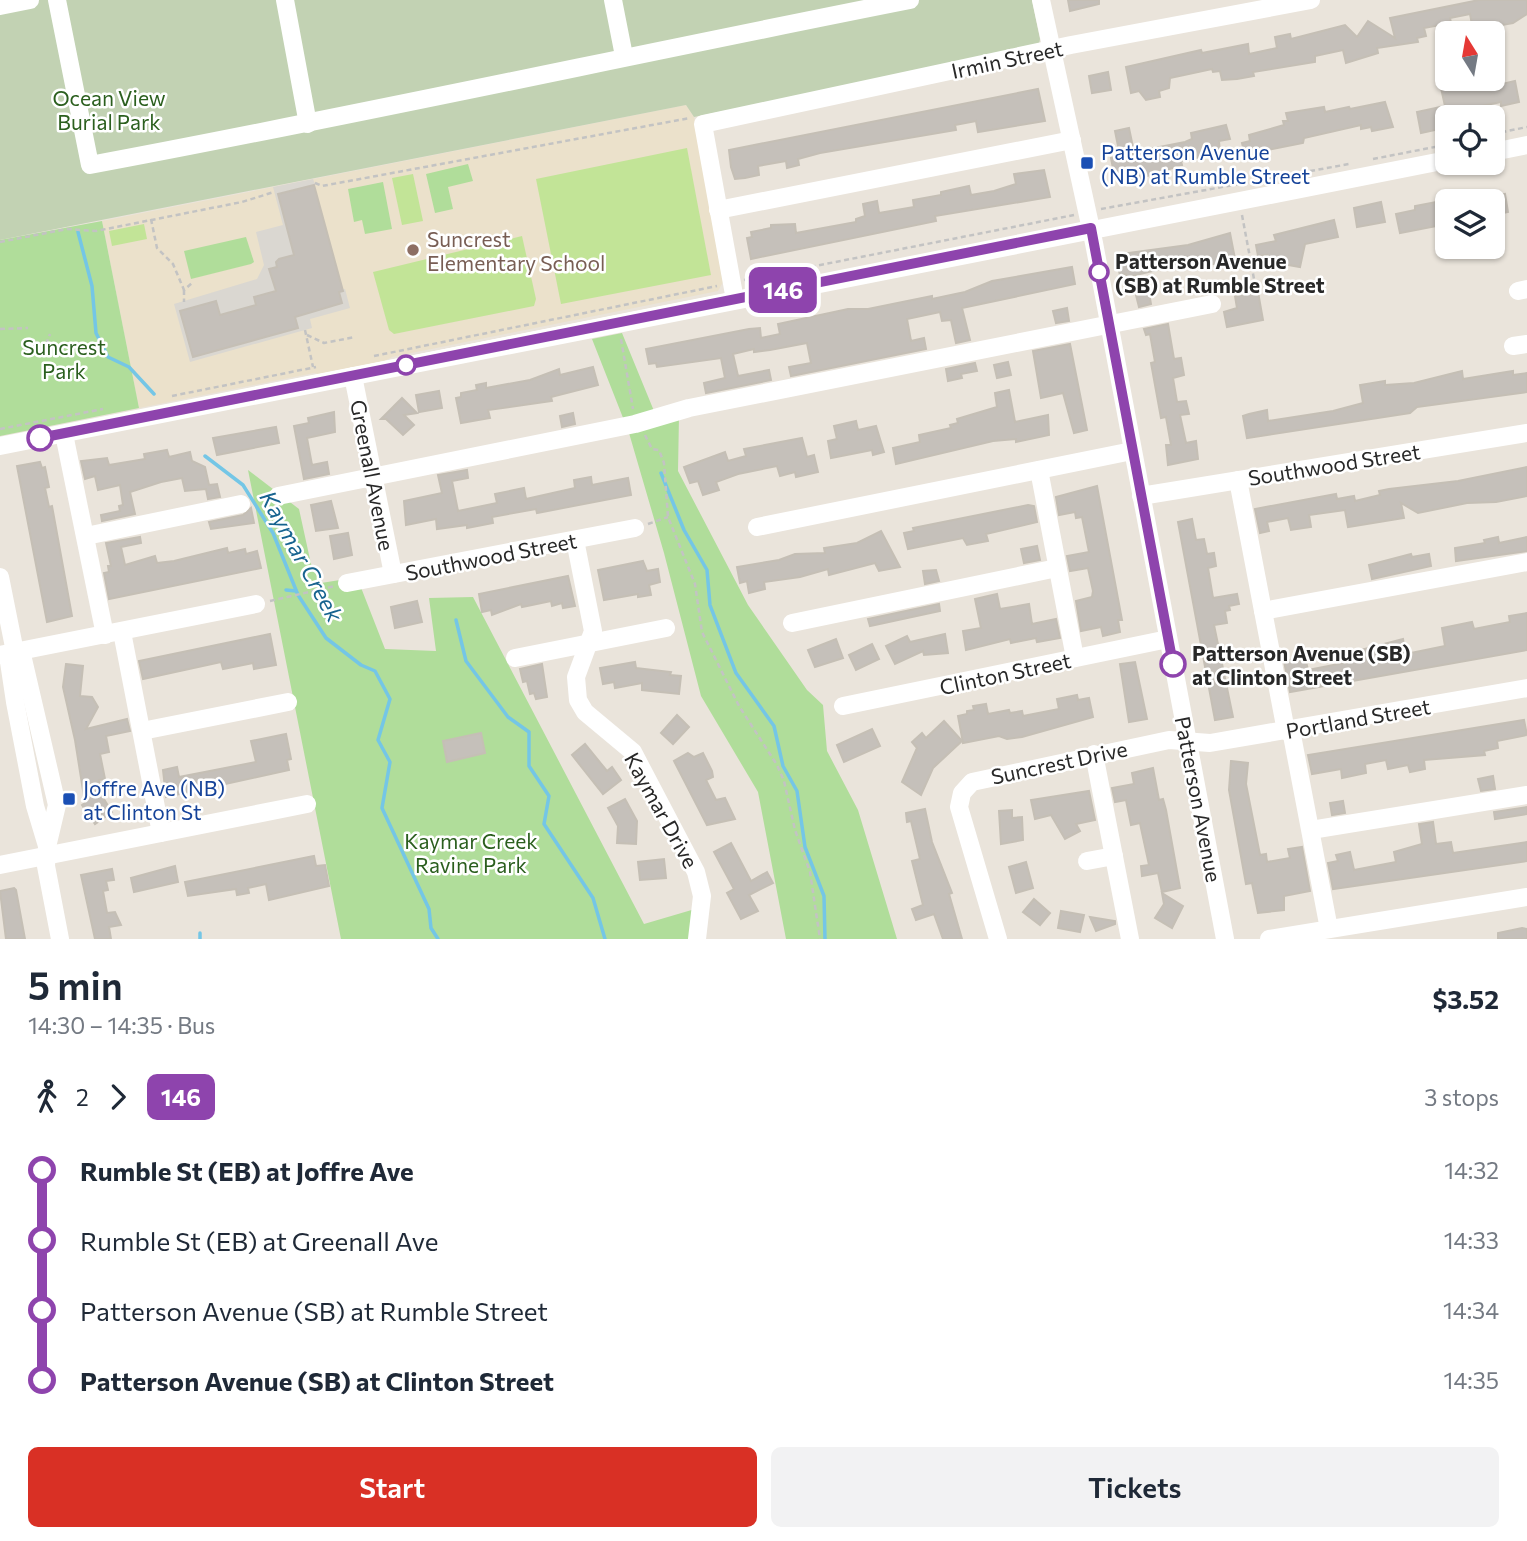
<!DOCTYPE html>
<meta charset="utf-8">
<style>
:root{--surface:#fff;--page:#f2f2f3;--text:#1f2937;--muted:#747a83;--accent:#d93025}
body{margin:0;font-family:Commissioner,sans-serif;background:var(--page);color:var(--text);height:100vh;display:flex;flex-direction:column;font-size:26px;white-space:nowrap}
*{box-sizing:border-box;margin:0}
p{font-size:23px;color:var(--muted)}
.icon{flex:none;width:38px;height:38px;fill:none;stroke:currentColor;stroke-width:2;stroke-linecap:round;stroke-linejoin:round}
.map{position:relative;height:939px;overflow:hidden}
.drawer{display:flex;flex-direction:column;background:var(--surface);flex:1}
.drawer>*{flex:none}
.badge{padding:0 14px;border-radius:10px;font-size:24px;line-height:46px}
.needle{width:46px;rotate:349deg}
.buttons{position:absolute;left:1435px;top:21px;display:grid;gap:14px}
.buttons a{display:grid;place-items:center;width:70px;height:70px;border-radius:10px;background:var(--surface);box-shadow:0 2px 5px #0004;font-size:35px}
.map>.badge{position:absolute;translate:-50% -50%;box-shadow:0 0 0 4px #fff}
.legs{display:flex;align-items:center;gap:10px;height:77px;padding:0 28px;font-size:23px}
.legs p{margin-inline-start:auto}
.head{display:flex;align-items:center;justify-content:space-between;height:119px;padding:0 28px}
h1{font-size:38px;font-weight:600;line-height:52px}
.primary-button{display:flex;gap:14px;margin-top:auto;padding:14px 28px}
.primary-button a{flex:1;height:80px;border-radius:10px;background:var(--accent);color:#fff;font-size:28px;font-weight:600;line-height:80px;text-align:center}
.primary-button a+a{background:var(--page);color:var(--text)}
ul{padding:0 28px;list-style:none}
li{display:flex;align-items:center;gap:24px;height:70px;font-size:26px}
li i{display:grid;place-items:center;width:10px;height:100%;margin:0 9px;background:currentColor}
li i::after{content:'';width:18px;height:18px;margin:-9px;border:5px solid;border-radius:50%;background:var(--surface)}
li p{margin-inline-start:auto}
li:first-child i{background:linear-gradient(#0000 50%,currentColor 0)}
li:last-child i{background:linear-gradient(currentColor 50%,#0000 0)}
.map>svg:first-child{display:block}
</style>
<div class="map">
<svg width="1527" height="939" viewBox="0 0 1527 939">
<rect width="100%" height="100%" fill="#eae4db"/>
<path fill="#ebe1cb" d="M686 105 694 117 723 282 718 291 392 357 383 362 324 375 314 373 139 408 102 221Z"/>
<g fill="#b0dd9a">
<path d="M468 164 473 181 448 187 453 209 435 213 426 174Z"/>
<path d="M383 182 392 229 365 234 362 220 354 222 348 189Z"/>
<path d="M102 221 139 408 0 436V240Z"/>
<path d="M246 237 254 262 251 264 191 279 184 251Z"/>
<path d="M622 333 654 411 679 416 678 471 748 605 807 690 823 705 827 751 858 810 897 939H786L758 792 701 696 664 553 629 433 592 339Z"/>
<path d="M248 470 299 509 311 564 321 583 340 580 360 585 385 649 436 651 429 598 473 597 644 924 695 909 690 939H341Z"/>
</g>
<path fill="#c2d2b3" d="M0 0H1032L1040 39 1039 44 1025 51 694 117 686 105 0 240Z"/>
<g fill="#c2e497">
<path d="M687 148 711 275 561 304 536 179Z"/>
<path d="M413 174 423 221 402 225 392 178Z"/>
<path d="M144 224 147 239 112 246 109 231Z"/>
<path d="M522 236 536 299 534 306 394 334 389 330 373 272Z"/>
</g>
<path fill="#dad7d1" d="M313 179 315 184 278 195 293 249 297 254 279 259 276 262 277 267 270 269 276 291 256 305 220 315 216 301 181 311 193 356 298 328 295 316 304 302 345 289 350 308 310 319 312 328 190 362 174 304 257 279 264 265 256 232 283 225 273 187Z"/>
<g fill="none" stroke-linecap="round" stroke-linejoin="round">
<g stroke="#74c6e6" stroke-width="3.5">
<path d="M78 232 92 286 96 333 108 357 129 367 154 394"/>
<path d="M205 456 243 485 273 533 298 595 326 638 361 665 375 671 390 699 378 740 390 762 382 808 429 909 431 928 438 939"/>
<path d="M661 473 684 530 707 570 710 605 736 673 774 726 783 766 797 791 805 847 824 896 825 939"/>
<path d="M286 590 296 591"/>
<path d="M456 620 466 661 508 717 529 732V766L549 796 544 824 593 898 605 939"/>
<path d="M200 939V933"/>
</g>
</g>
<g fill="#c5c0ba" stroke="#c5bfb5" stroke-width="2">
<path d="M1068 0H1099V4L1070 11Z"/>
<path d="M1479 0H1527V14L1513 23 1473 30 1470 14 1450 18 1451 23 1424 28 1426 36 1417 38 1418 42 1377 48 1378 53 1346 63 1343 50 1315 56V62L1253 72 1254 76 1237 79 1222 80 1220 71 1213 72 1212 69 1170 78 1169 88 1159 91 1160 97 1146 100 1139 91 1131 93 1126 67 1201 50 1202 53 1248 44 1249 54 1277 48 1275 37 1290 34 1291 39 1345 25 1357 37 1368 21 1395 38 1390 18Z"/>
<path d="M1108 72 1111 90 1092 93 1089 76Z"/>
<path d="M1463 79H1475L1477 90 1515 81 1519 102 1501 106V102L1461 110 1462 114 1442 118 1444 128 1421 133 1417 112 1445 106 1441 88 1458 84 1457 80Z"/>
<path d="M1038 89 1045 121 978 132 976 121 955 125 956 130 820 153 798 159 799 165 787 168 786 161 758 166 759 175 745 178 735 179 731 167 729 150Z"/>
<path d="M1385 102 1393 127 1372 131 1371 127 1361 129V125L1304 138 1303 143 1268 150 1269 156 1246 160 1242 143 1250 141 1249 135 1284 125 1283 121H1288L1286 113 1324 107 1325 112 1349 107 1350 109Z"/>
<path d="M1226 125 1230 139 1219 141 1220 153 1181 161 1182 165 1125 183 1122 172 1114 174 1111 158 1120 156 1115 131 1129 128 1134 152 1185 142 1192 139 1191 133Z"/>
<path d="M1044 170 1050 197 935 216 936 221 751 259 747 238 752 237 751 232 771 228V225L795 224 796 233 856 222V219L865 216 863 204 877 201 879 213 914 207 913 200 941 195V192L969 186 971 195 994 191 1016 184 1014 174Z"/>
<path d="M314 185 343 291 339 292 342 303 295 317 298 328 193 357 180 311 216 301 220 315 256 305 254 297 276 291 269 269 277 267 276 262 279 259 294 255 278 194Z"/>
<path d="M1505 194 1508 212 1493 215V196Z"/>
<path d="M1447 200V224L1400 233 1396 214 1415 210V206Z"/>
<path d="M1381 202 1385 222 1357 227 1354 208Z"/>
<path d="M1334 220 1338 237 1305 244 1300 267 1266 261 1267 255 1258 256 1256 245 1276 241 1274 235Z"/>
<path d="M1230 233 1236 264 1219 267 1218 263 1209 265 1208 258 1127 277 1126 274 1120 275 1116 259 1129 256 1128 253 1188 245Z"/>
<path d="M1072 267 1075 284 962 308 970 340 956 343 951 320 942 321 940 312 907 319 911 341 924 338 926 349 791 376 789 367 811 363 807 343 770 350 754 352V349L733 354 738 376 769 370 771 380 706 393 704 383 725 378 721 358 657 367 656 363 649 364 646 349 749 329 760 328 761 338 780 334 778 324 848 309H868L932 296V299L965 292 992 281Z"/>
<path d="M1258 292 1263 320 1227 327 1224 312 1237 308 1235 296Z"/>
<path d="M1149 293 1151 304 1139 307 1136 295Z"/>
<path d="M1067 308 1069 321 1056 323 1053 311Z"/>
<path d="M1168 324 1174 359 1181 358 1184 375 1173 378 1177 402 1186 401 1189 414 1180 415 1186 443 1196 441 1198 459 1168 465 1166 445H1171L1166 417 1161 418 1151 363 1155 362 1150 334 1146 335 1144 329Z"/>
<path d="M1070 344 1087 430 1074 433 1063 393 1041 398 1033 351Z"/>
<path d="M1008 362 1011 375 997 378 994 365Z"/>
<path d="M975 363 977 371 961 374 962 378 948 381 946 369Z"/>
<path d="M593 367 598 385 551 397 552 401 488 410 490 418 461 423 456 398 461 397V393L477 390 476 385 486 383V388L530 380 559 369 560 375Z"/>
<path d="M1462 371 1463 379 1513 371V375L1527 373V392L1417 407 1410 413 1247 438 1243 416 1249 414 1267 410 1268 421 1333 411 1363 403 1360 385 1385 381V385L1414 383Z"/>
<path d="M1009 390 1015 422 1048 415 1049 435 1016 442V439L993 441 896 464 893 448 920 442 919 435 951 428 950 425 958 423 957 419 997 407 995 393Z"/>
<path d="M439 391 442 408 419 412 416 395Z"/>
<path d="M402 398 417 413 404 415 414 425 403 435 386 419H381Z"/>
<path d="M334 412 335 432 307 438 312 465 327 462 329 474 304 479 294 426 309 423 308 418Z"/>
<path d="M573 413 575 424 562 427 560 416Z"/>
<path d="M856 421 858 430 876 426 884 452 873 455 872 450 831 458 828 441 837 439 834 426Z"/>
<path d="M276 427 279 443 217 455 213 438Z"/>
<path d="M802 438 807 457 814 455 818 472 796 477 795 472 780 476 777 466 738 474 716 482 719 490 703 495 698 481 690 483 684 467 725 452 728 461 746 456 744 449Z"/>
<path d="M167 450 169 457 190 452 192 461 205 467 209 485 217 484 220 497 208 499 206 489 185 491 182 478 161 482 130 492 135 514 102 521 101 515 120 511 119 506 123 505 120 485 98 490 95 476 85 479 81 461 107 458 109 465 145 459 144 454Z"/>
<path d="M40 462 42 468 45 467 49 487 45 488 49 507 52 506 72 616 47 622 17 466Z"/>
<path d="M1527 467V496L1496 502 1467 503 1418 513 1401 503 1404 518 1348 527 1345 510 1309 515 1311 527 1291 530 1288 518 1267 522 1269 531 1260 533 1255 509 1336 494 1337 499 1354 496 1355 501 1380 495 1379 491 1389 489 1458 481Z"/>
<path d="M467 470 468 478 452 481 458 511 497 503 495 494 524 488 526 499 575 488 574 480 591 477 592 485 628 478 631 495 537 513 536 509 492 517 493 523 467 528V525L437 529 436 519 406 525 404 501 442 493 438 475Z"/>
<path d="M1097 486 1122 620H1118L1120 632 1103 636 1101 627 1081 631 1076 601 1092 597 1093 591 1088 568 1070 571 1067 556 1089 552 1082 517 1076 518 1075 512 1059 515 1056 497Z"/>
<path d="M331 501 338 528 316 531 311 505Z"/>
<path d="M1028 505 1034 506 1037 522 986 534 988 541 967 545 963 538 908 549 904 533 914 531 913 528Z"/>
<path d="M251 508 254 523 211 529 209 522 243 515Z"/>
<path d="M1192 519 1196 540 1204 539 1207 554 1214 553 1216 566 1208 568 1213 598 1237 594 1239 604 1229 606 1230 610 1225 611 1227 623 1214 625 1233 717 1215 720 1178 522Z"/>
<path d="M881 531 900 567 879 571 875 563 829 575 828 569 800 577 764 582 765 589 749 593 747 581 740 583 737 567 779 560 795 554 825 553 824 548 857 543Z"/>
<path d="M348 533 352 555 334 559 330 536Z"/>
<path d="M140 537 141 543 121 547 125 565 155 556 157 563 174 561 227 548 228 553 245 549 246 554 257 551 261 568 109 599 104 573 109 572 108 566H111L106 543Z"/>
<path d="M1498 537 1499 543 1527 537V551L1456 561 1455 548 1485 543 1484 540Z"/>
<path d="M1037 546 1040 560 1024 563 1021 549Z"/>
<path d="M1411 554 1412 557 1429 554 1431 566 1372 579 1369 565Z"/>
<path d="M643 561 647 571 658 569 660 582 649 585 651 595 638 597V594L604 600 598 570Z"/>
<path d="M936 570 939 581 925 584 923 571Z"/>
<path d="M568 576 575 606 563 608 562 603 552 606 551 601 522 607 521 604 492 615 491 610 482 612 479 594Z"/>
<path d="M997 594 1000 609 1029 604 1032 624 1056 619 1060 638 1037 642 1036 638 1011 643 1010 639 966 650 963 631 981 628 975 599Z"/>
<path d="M417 601 422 622 395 628 391 607Z"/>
<path d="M939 604 940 611 870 626 868 619Z"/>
<path d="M1527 613V650L1290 692 1284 661 1305 657 1308 670 1354 661 1353 652 1403 639 1406 654 1445 646 1442 628 1472 622 1474 629 1510 622 1509 616Z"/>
<path d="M270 634 276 665 254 669 253 663 223 669 221 662 143 679 139 661Z"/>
<path d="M945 634 948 653 924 655 923 651 895 664 886 646 907 636 910 642Z"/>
<path d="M836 639 843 658 815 667 808 650Z"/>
<path d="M872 644 879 659 856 670 849 655Z"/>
<path d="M635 662 636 668 671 672 670 675 681 676 679 694 642 690V683L615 688 614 682 603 684 600 668Z"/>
<path d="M1135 662 1147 719 1129 722 1120 664Z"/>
<path d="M66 664 83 666 80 696 92 697 98 707 86 729 127 719 130 731 106 736 109 752 100 754 105 779 99 780 102 796 112 812 95 824 82 805 85 803 75 740 63 687Z"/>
<path d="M542 664 547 697 536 699 534 693 530 694 527 681 523 682 520 669Z"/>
<path d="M1077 695 1078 700 1089 698 1093 717 1022 737 1007 739 999 736 963 743 958 716 967 714V711L974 710 973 706 986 704 988 714 1009 710 1010 713 1022 711 1023 716 1059 709 1057 699Z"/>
<path d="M677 715 689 727 673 744 661 733Z"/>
<path d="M1524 720 1527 735 1497 741 1498 748 1484 751 1485 755 1424 760 1425 769 1410 772 1408 765 1388 769 1386 760 1365 764 1366 773 1342 778 1341 769 1312 774 1308 755Z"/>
<path d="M944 721 962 741 933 768 921 795 902 782 917 748 912 742 922 733 926 738Z"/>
<path d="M872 729 880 746 844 762 837 745Z"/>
<path d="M481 733 485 753 447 762 443 741Z"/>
<path d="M286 734 291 759 287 760 289 770 166 797 163 770 177 767 179 777 256 762 251 741Z"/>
<path d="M585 744 607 771 612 767 621 780 603 794 572 755Z"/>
<path d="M688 753 694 757 703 753 712 771 713 777 706 780 716 800 725 798 735 819 707 825 674 761Z"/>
<path d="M1231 761 1248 763 1246 784 1260 855 1266 854 1267 862 1290 858 1288 849 1302 847 1310 891 1284 896V910L1258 913 1252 883 1246 884 1229 790Z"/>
<path d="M1153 768 1159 800 1163 799 1166 810 1180 888 1162 892 1158 873 1142 876 1141 866 1149 865 1141 828 1140 823 1131 825 1126 800 1115 802 1112 788 1134 784 1132 773Z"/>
<path d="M1493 776 1495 789 1481 791 1478 779Z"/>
<path d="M1089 791 1095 820 1076 824 1080 831 1065 839 1051 815 1035 819 1031 800Z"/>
<path d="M625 799 637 821 636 844 617 843 618 826 608 808Z"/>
<path d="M1343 801 1345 813 1332 815 1330 803Z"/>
<path d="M1527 807V814L1495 819 1494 812Z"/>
<path d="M925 809 932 842 952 893 949 894 962 939H943L934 914 916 920 912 909 923 905 912 861 920 859 911 821 907 822 906 813Z"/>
<path d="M1012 810V818L1022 817 1023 840 1001 844 999 811Z"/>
<path d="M1433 822 1436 844 1451 842 1453 853 1527 842V861L1333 889 1328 863 1338 861 1336 855 1350 852 1354 870 1396 862 1394 852 1422 844 1419 824Z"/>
<path d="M731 843 751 881 767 872 773 883 749 895 758 911 741 919 727 893 734 889 714 852Z"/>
<path d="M314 856 316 866 325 865 329 886 269 900 266 884 248 888 249 893 237 895 236 889 188 896 185 882Z"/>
<path d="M664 859 666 878 640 880 638 862Z"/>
<path d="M1026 862 1033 888 1016 893 1009 867Z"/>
<path d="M175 866 178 882 134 892 131 878Z"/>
<path d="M112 869 114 880 106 881 108 890 103 891 107 913 115 912 121 925 109 927 111 939H95L81 875Z"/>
<path d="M14 888 16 890 25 939H6L0 891Z"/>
<path d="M1162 893 1183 906 1172 928 1155 918 1164 904Z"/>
<path d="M1034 899 1050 913 1040 925 1023 912Z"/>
<path d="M1061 911 1084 915 1080 932 1058 928Z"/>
<path d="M1090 917 1115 921V924L1096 931Z"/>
<path d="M1522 928 1527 929V939H1498V933Z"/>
</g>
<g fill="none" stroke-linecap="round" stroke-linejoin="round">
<g stroke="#c3c3c3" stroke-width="2.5" stroke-dasharray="5 3.5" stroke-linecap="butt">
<path d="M1493 134 1527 127"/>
<path d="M1373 159 1445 145"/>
<path d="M315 183 322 186 690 118"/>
<path d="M1101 209 1349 164"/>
<path d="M1242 215 1254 279"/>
<path d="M151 219 157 248 173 264 184 290 192 283"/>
<path d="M0 242 67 229 96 231 242 202 274 192"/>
<path d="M744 280 1074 215"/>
<path d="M184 290V302"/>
<path d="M0 329 28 328"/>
<path d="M305 330 313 367"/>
<path d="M307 335 324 343 355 337"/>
<path d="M621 339 633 409"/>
<path d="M43 352 50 334"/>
<path d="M374 356 717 286"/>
<path d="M172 396 316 367"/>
<path d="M0 429 103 409"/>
<path d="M645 435 652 449 659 450 664 463 668 517 695 584 702 632 739 706 777 765 784 781 795 830 810 872 820 939"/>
<path d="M648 524 668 517"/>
<path d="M270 601 335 586"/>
</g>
<g stroke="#fff" stroke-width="18">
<path d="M57 0 90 165C364 114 636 54 910 0"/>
<path d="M285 0 308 124"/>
<path d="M613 0 624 56"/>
<path d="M1041 0 1094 243 1225 939"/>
<path d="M0 6 30 0"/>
<path d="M1493 152 1527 145"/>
<path d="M718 210 1072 140"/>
<path d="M1518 291 1527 289"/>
<path d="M735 300 703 124 1071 45 1311 0"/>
<path d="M1513 346 1527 344"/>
<path d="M353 376 393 574"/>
<path d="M64 434 105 635"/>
<path d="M0 446 1447 160"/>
<path d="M1039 470 1075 658"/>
<path d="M1238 480 1286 731"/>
<path d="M278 496 635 424 689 408 1212 304"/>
<path d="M1141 496 1527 433"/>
<path d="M757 527 1132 451"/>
<path d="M86 536 241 504"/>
<path d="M575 540 593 631 576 677 578 700 585 712 633 752 696 872 702 896 697 939"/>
<path d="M0 577 15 652 23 659 57 805 47 847 46 866 60 939"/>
<path d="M347 583 635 528"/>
<path d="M1263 611 1527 562"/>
<path d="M792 623 1057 568"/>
<path d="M122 632 161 833"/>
<path d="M15 652 9 662 15 702 35 806 47 846"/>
<path d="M0 655 256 604"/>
<path d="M515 658 666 628"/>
<path d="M843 706 1168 639"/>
<path d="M1291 730 1329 929"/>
<path d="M142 731 288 702"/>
<path d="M1094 754 1130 939"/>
<path d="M1311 830 1527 795"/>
<path d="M1087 861 1114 856"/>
<path d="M0 865 307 804"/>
<path d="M998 939 959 807 962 793 972 782 1169 740 1210 743 1527 688"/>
<path d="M1269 939 1527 897"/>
</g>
</g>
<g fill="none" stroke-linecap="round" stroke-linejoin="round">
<g stroke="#fff" stroke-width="16">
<path id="line-1" d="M40 438 1091 228 1173 664"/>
</g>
<use href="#line-1" stroke="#8e44ad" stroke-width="10"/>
</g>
<g fill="#1a4fb4" stroke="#fff" stroke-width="2.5">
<rect x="1080" y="156" width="14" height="14" rx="3.5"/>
<rect x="62" y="792" width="14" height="14" rx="3.5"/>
</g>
<circle fill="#8d6e63" stroke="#fff" stroke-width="2.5" cx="413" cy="250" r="7"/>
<g fill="#fff" stroke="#8e44ad" stroke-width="3.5">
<circle cx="1099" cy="272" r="9"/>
<circle cx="406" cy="365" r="9"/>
<circle cx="40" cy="438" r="12"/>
<circle cx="1173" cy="664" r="12"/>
</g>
<g text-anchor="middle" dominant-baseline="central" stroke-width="5" stroke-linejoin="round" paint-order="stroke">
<g font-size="21" fill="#282828" stroke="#fff">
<text transform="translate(1007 59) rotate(-12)">Irmin Street</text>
<text transform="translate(1334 464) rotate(-9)">Southwood Street</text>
<text transform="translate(373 475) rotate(79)">Greenall Avenue</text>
<text transform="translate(491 556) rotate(-11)">Southwood Street</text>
<text transform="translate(1005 673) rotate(-12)">Clinton Street</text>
<text transform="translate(1358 718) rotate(-10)">Portland Street</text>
<text transform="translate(1059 762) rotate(-12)">Suncrest Drive</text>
<text transform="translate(1199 799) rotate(79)">Patterson Avenue</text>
<text transform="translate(662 810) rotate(61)">Kaymar Drive</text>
</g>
<g font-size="21" fill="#2b5f1e" stroke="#fff">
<text x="109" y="97">Ocean View<tspan x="109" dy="24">Burial Park</tspan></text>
<text x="64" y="346">Suncrest<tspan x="64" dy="24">Park</tspan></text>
<text x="471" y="840">Kaymar Creek<tspan x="471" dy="24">Ravine Park</tspan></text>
</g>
<g font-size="21" fill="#164399" stroke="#fff" text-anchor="start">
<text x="1101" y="151">Patterson Avenue<tspan x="1101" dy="24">(NB) at Rumble Street</tspan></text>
<text x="83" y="787">Joffre Ave (NB)<tspan x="83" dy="24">at Clinton St</tspan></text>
</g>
<g font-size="21" fill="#785e54" stroke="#fff" text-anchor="start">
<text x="427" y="238">Suncrest<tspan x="427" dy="24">Elementary School</tspan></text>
</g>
<g font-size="21" font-weight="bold" fill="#282828" stroke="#fff" text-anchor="start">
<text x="1115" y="260">Patterson Avenue<tspan x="1115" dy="24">(SB) at Rumble Street</tspan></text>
<text x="1192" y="652">Patterson Avenue (SB)<tspan x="1192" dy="24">at Clinton Street</tspan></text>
</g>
<g font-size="23" font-style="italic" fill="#16638f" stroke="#fff">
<text transform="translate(302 556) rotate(61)">Kaymar Creek</text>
</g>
</g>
</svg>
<div class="buttons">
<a><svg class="needle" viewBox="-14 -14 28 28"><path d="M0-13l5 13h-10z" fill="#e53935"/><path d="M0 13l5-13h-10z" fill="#747a83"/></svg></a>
<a><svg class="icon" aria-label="locate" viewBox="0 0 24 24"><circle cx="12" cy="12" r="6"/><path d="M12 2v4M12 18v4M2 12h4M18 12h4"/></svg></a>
<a><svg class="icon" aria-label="layers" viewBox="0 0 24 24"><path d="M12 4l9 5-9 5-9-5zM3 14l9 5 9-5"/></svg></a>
</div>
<b class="badge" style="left:783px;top:290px;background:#8e44ad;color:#fff">146</b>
</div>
<section class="drawer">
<div class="head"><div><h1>5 min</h1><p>14:30 – 14:35 · Bus</p></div><b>$3.52</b></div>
<div class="legs"><svg class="icon" aria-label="walk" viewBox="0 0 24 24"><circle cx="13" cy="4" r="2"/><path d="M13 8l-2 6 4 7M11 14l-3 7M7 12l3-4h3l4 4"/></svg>2<svg class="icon" aria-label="forward" viewBox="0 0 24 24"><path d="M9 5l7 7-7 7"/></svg><b class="badge" style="background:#8e44ad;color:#fff">146</b><p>3 stops</p></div>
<ul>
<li><i style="color:#8e44ad"></i><b>Rumble St (EB) at Joffre Ave</b><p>14:32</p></li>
<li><i style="color:#8e44ad"></i><span>Rumble St (EB) at Greenall Ave</span><p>14:33</p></li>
<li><i style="color:#8e44ad"></i><span>Patterson Avenue (SB) at Rumble Street</span><p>14:34</p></li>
<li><i style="color:#8e44ad"></i><b>Patterson Avenue (SB) at Clinton Street</b><p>14:35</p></li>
</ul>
<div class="primary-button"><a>Start</a><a>Tickets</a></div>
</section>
